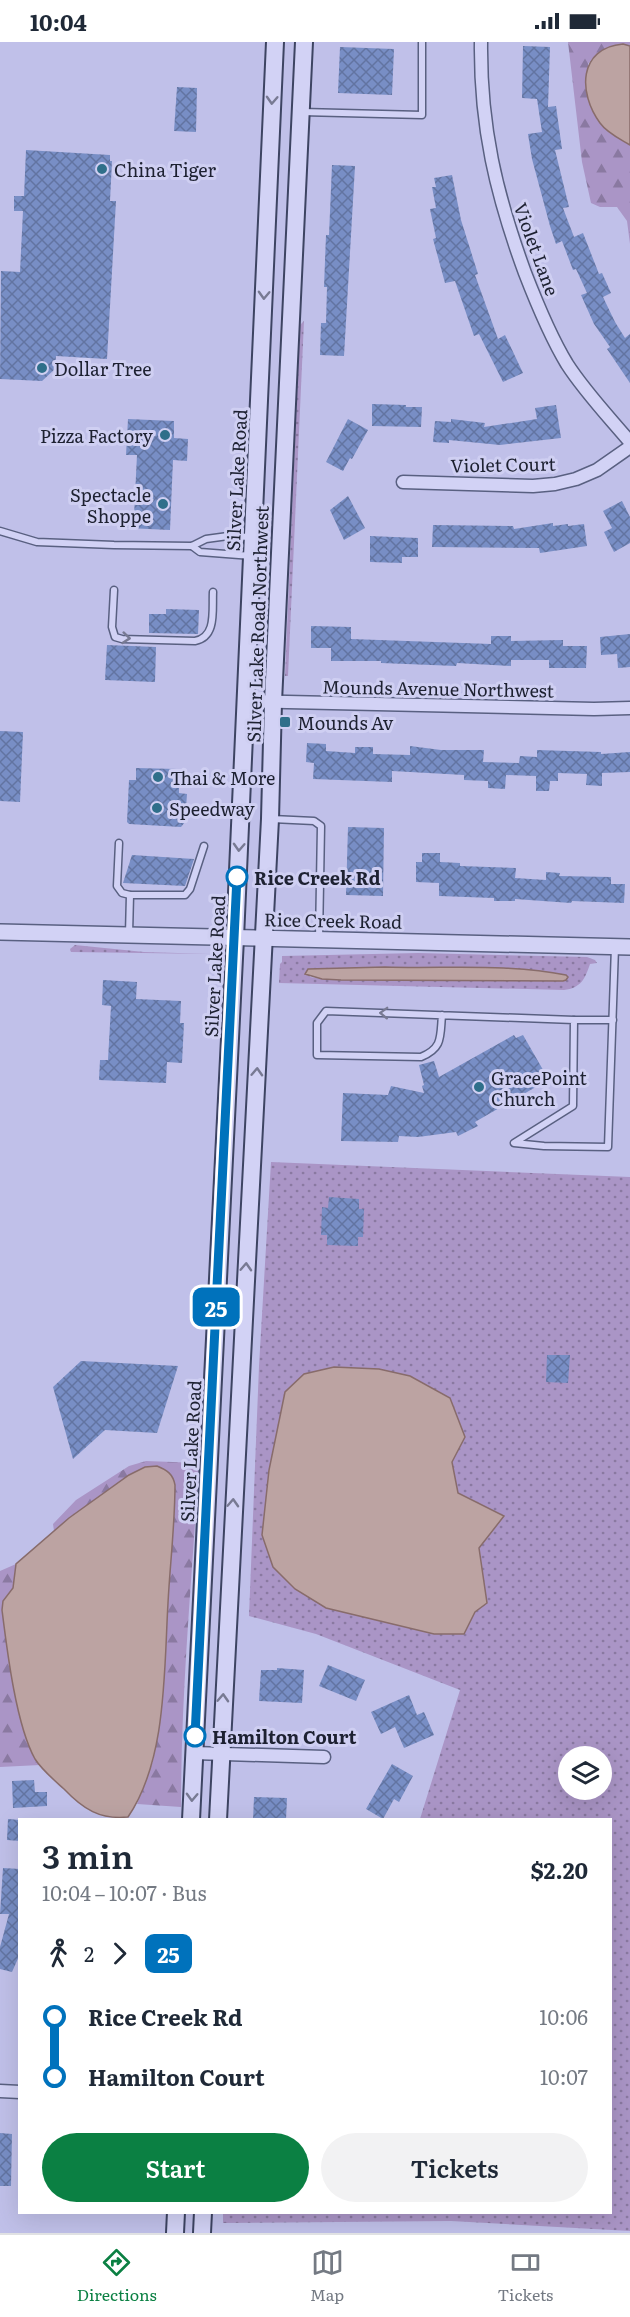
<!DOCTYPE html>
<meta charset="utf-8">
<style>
:root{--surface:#fff;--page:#f2f2f3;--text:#1f2937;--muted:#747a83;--line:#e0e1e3;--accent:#0b8043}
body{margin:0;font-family:Literata,serif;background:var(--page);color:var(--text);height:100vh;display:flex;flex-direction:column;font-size:22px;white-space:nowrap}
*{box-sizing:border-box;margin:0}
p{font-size:20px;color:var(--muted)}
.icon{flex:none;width:33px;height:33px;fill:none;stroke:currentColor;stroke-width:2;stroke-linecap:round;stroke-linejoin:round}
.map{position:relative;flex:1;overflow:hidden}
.details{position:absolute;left:18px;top:1776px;width:594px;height:396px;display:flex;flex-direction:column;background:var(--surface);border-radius:0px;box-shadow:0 6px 24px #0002}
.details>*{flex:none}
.badge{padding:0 12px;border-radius:9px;font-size:21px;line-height:39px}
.controls{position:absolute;left:558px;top:1704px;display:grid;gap:12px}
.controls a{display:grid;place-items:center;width:54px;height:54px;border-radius:50%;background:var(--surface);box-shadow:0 6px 24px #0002;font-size:30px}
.map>.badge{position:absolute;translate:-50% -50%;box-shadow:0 0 0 3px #fff}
.legs{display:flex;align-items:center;gap:9px;height:66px;padding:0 24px;font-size:20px}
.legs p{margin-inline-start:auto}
.summary{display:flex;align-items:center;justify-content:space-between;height:102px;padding:0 24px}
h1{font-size:33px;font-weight:600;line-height:45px}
.primary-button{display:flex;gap:12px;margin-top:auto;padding:12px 24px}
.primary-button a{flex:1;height:69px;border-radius:36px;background:var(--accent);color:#fff;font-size:24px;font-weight:600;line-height:69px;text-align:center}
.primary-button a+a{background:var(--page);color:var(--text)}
ul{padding:0 24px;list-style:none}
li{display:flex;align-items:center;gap:21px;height:60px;font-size:22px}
li i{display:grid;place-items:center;width:9px;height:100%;margin:0 8px;background:currentColor}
li i::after{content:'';width:15px;height:15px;margin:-8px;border:4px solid;border-radius:50%;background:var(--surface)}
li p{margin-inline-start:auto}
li:first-child i{background:linear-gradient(#0000 50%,currentColor 0)}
li:last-child i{background:linear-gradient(currentColor 50%,#0000 0)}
.status{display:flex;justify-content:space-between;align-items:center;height:42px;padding:0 30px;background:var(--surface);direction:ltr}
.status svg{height:16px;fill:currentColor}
.menu{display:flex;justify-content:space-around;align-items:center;height:84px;border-top:2px solid var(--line);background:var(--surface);font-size:16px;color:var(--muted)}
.menu a{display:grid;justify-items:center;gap:3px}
.menu .active{color:var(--accent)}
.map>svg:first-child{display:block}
</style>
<div class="status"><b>10:04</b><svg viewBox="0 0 49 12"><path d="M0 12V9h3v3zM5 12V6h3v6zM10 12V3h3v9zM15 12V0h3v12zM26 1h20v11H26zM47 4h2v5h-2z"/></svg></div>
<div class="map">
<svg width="630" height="2191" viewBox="0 0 630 2191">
<defs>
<pattern id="grass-dots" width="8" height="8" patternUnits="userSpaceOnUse" patternTransform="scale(1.5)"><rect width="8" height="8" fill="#aa95c6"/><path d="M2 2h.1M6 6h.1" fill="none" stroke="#8a79a1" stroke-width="1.8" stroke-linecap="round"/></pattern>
<pattern id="forest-firs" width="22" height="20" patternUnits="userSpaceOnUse" patternTransform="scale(1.5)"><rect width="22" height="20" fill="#aa95c6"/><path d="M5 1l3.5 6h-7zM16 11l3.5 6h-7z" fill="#8a79a1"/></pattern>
<pattern id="building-cross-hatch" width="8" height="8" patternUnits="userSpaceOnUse" patternTransform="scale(1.5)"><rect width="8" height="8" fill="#788ec5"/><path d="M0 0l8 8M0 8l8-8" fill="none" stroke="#6274a1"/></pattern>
</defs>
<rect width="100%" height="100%" fill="#c0c0e9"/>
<g fill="url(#grass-dots)" fill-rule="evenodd">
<path d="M304 279 288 634H285L300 283Z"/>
<path d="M75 903 144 910 212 912 71 910 70 907Z"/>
<path d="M418 911 587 915 595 918 597 921 590 922C585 937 581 946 564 948L279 941 280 922 282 920V914ZM385 925 543 929 566 938 322 937 310 935 308 927Z"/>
<path d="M271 1120 630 1135V2189L451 2179 223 2181V2170H610V1778L420 1777 460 1648 316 1592 249 1574 259 1324ZM568 1714H602V1748H568Z"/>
</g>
<g fill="url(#forest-firs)">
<path d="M568 0H630V4C613 1 598 8 588 22L601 83 630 103V202L627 179 617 165H600L591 161 582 120Z"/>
<path d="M146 1419 199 1421C192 1536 181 1650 181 1765L137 1762 153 1719 161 1662 175 1457 145 1425 129 1433 54 1489 53 1482 76 1458 129 1424Z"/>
<path d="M16 1522 13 1546 7 1553 2 1569 16 1655 36 1718 40 1723 0 1725V1529Z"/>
</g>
<g fill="#bca3a2" stroke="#886c6b" stroke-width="1.5">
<path d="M623 2 630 4V103C620 97 607 91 600 81 578 51 578 6 623 2Z"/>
<path d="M385 925C444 927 507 921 566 933L568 935 566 938 563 939 341 938 322 937 305 932 308 927Z"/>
<path d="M334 1325 379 1327 410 1334 450 1356 465 1395 452 1420 458 1451 504 1474 479 1506 487 1561 475 1570 464 1592H434L326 1566 295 1547 273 1525 262 1493 269 1428 285 1350 304 1332Z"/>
<path d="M157 1424C167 1428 173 1432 175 1443 175 1482 170 1522 168 1561 164 1628 167 1718 128 1775 100 1778 83 1767 64 1747 54 1738 42 1728 35 1717 16 1683 7 1608 2 1568L3 1559 13 1546 16 1522 69 1476 129 1433 145 1425Z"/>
</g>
<g fill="url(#building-cross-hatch)">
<path d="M523 4 550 5 548 65 556 64 562 107 555 108 569 165 563 166 574 195 583 191 599 232 602 231 611 251 603 255 615 280 625 296 630 292V341L607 307 610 305 594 282 581 253 587 251 576 227 573 228 562 199 556 202 550 184 532 117 528 92 542 90 537 57 522 56Z"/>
<path d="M340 5 394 7 392 53 338 51Z"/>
<path d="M177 45 197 46 196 90 174 89Z"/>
<path d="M26 108 110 113V119H112L110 159H116L107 317 56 314 55 327 42 339 0 337 1 229 20 230 23 169H14V154H24Z"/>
<path d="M332 123 355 124 344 314 320 313 321 281H326L327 245H324L326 193H329Z"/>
<path d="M452 133 461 178 478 232 475 233 498 297 505 293 523 331 503 340 479 292 474 294 455 239 445 241 433 197 436 196 430 167 436 166 432 145H436L434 136Z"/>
<path d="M372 362 406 363V365H422L421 385 372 384Z"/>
<path d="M556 363 561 396 500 403 449 398V401L433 400 435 379 451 380V377L485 381 484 385 537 377 535 366Z"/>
<path d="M128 377 174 379V396L188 397 187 419 173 418 170 488 127 486 128 473 134 474 137 413H126Z"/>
<path d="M348 377 368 388 352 417 350 416 343 429 326 420Z"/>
<path d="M348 454 365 486 344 498 330 468Z"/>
<path d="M622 459 630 475V501L614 510 604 490 612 486 603 469Z"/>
<path d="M553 481V484L568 482V484L584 482 587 504 540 511 539 506 432 505 433 483 513 484 514 487Z"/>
<path d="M370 494 418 496V515H402V521L370 520Z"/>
<path d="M166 567 199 568 198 592 149 591V572H166Z"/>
<path d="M311 584 351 585V597L491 602V594H511V599L563 598V604H587L586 626H549V618H511V624L457 621 456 624 381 621V619H331V606H311Z"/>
<path d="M630 592V625L618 626 617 612 601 613 600 595Z"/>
<path d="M107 603 156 605 155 640 105 638Z"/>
<path d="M0 689 23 690 20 760 0 759Z"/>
<path d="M307 701 326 702V709L355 711V705H373V712L410 713V704L441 708H484L483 720 519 721 520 714 537 715V708L601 710V712L630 710V730L602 731V744L586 743 587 732 558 731V739H550L549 749H536V734L506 733 505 747 488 746V739L464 738V733L392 729V740L313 737 314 721 306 720Z"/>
<path d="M136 726 177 727 176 732 179 731V751L187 752 185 780 181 785 129 782 127 780 129 738H136Z"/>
<path d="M348 785 384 786 383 854 346 853Z"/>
<path d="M422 811H440V820L460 821V824L516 826 515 836 546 838V830L560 831 559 834 611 835V842H625L624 861 572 859 571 861 515 857V859H494V856L439 854V841L416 840V820H422Z"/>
<path d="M132 813 194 817 185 844 123 841Z"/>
<path d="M103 938 137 940 136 957 181 959 180 981H184L182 1021 167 1020 166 1041 99 1038 100 1018H108L111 964 102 963Z"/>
<path d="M514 993 516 996 523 993 546 1033 539 1036 541 1042 475 1080 478 1084 458 1094 456 1090 418 1095 399 1094 398 1100 341 1099 343 1051 388 1053 391 1044 424 1051 422 1044 424 1043 419 1023 434 1019 439 1035Z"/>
<path d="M329 1155 359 1157V1167H364L363 1195H358V1204L327 1203V1193H321L322 1165 328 1166Z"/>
<path d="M547 1313H570L568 1341 546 1340Z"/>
<path d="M81 1319 178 1324 157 1391 105 1388 73 1417 53 1345Z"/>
<path d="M328 1623 365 1638 356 1659 319 1644Z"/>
<path d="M277 1626 304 1628 302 1661 259 1659 261 1628H277Z"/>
<path d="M409 1653 417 1673 424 1670 434 1693 404 1706 395 1685 381 1692 371 1670Z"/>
<path d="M392 1722 413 1734 399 1760 394 1757 383 1777 366 1767Z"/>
<path d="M34 1738 35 1750H47V1764L13 1766 12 1739Z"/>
<path d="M254 1755 287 1756 286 1778H253Z"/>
<path d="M8 1777 20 1778V1799L7 1798Z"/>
<path d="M3 1826 20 1827V1912L12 1930 0 1927V1905L9 1872H0Z"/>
<path d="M0 2091 12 2092 11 2144H0Z"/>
</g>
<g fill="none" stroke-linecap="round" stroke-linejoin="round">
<g stroke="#596081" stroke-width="9">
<g id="service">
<path d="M302 70 422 73V0"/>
<path d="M0 489 37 500 114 503 192 504 206 497 228 494 251 495"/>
<path d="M192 504 200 510 252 514"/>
<path d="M114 548 112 585 115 595 122 597 195 599C217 595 212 568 213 550"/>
<path d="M272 777 314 779 321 784 319 897"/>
<path d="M119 801 117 844 122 851 130 853 129 892"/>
<path d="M130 853H185L190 847 204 804"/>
<path d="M442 973C440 995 443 1006 421 1015L317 1013V981L326 969 574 978 573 1064 514 1101 544 1104 608 1105 615 905"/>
<path d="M574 978H613"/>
</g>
</g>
<g stroke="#596081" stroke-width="15">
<g id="minor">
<path d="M481 0C480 84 496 152 525 231 537 262 550 294 567 322 585 350 609 375 630 400"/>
<path d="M403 440 533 444 555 442 576 437 597 428 630 405"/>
<path d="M245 659 594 667 630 666"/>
<path d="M194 1711 324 1715"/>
<path d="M0 2049 20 2050"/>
</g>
</g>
<g stroke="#596081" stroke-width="18">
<path id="tertiary" d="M0 890 630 905"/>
</g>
<g stroke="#3d4462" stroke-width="20">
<g id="secondary">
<path d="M191 1778 235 896 275 0"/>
<path d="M218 1778 270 777 273 660 304 0"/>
<path d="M175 2191 176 2170"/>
<path d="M202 2191 203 2170"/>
</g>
</g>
<use href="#service" stroke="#d2d2f5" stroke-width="6"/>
<use href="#minor" stroke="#d2d2f5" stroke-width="12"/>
<use href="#tertiary" stroke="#d2d2f5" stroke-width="15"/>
<use href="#secondary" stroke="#d2d2f5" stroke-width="16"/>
</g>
<defs><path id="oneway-chevron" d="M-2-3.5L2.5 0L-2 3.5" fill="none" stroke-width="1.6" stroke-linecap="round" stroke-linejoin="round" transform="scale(1.5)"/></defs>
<g stroke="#787a93">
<use href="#oneway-chevron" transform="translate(272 58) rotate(93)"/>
<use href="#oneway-chevron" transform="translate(264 253) rotate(92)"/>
<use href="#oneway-chevron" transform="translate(126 596) rotate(6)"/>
<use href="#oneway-chevron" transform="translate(239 805) rotate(93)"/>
<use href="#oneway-chevron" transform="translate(384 971) rotate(-178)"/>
<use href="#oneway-chevron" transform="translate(257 1030) rotate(-87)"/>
<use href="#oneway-chevron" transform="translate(246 1225) rotate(-87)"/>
<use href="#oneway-chevron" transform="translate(233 1461) rotate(-87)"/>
<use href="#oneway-chevron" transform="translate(223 1656) rotate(-87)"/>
<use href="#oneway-chevron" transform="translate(192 1755) rotate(92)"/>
</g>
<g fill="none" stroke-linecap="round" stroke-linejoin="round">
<g stroke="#fff" stroke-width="14">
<path id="line-1" d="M195 1694 237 835"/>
</g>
<use href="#line-1" stroke="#0072bc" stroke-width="9"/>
</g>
<g fill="#2f6f8a" stroke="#cfcff2" stroke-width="2">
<circle cx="102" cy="127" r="6"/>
<circle cx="42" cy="326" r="6"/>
<circle cx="165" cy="393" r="6"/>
<circle cx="163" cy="462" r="6"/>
<rect x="279" y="674" width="12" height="12" rx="3"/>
<circle cx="158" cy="735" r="6"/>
<circle cx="157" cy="766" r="6"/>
<circle cx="479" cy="1045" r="6"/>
</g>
<g fill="#fff" stroke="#0072bc" stroke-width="3">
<circle cx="237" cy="835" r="10"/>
<circle cx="195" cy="1694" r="10"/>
</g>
<g text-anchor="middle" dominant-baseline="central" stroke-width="6" stroke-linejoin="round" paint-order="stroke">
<g font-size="18" fill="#1d2131" stroke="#cfcff2" text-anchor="start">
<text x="114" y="127">China Tiger</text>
<text x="54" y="326">Dollar Tree</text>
<text x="153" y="393" text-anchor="end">Pizza Factory</text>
<text x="151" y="452" text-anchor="end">Spectacle<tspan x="151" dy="21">Shoppe</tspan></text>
<text x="297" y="680">Mounds Av</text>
<text x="170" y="735">Thai &amp; More</text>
<text x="169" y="766">Speedway</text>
<text x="491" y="1035">GracePoint<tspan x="491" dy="21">Church</tspan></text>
</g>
<g font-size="18" fill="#1d2131" stroke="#cfcff2">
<text transform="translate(537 207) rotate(70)">Violet Lane</text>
<text transform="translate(503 422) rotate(-1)">Violet Court</text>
<text transform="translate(236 438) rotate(-87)">Silver Lake Road</text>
<text transform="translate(257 582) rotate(-88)">Silver Lake Road Northwest</text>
<text transform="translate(438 646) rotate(1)">Mounds Avenue Northwest</text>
<text transform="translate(333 878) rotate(1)">Rice Creek Road</text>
<text transform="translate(214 924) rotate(-87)">Silver Lake Road</text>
<text transform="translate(190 1409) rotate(-87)">Silver Lake Road</text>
</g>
<g font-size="18" font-weight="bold" fill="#1d2131" stroke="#cfcff2" text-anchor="start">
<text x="254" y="835">Rice Creek Rd</text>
<text x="212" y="1694">Hamilton Court</text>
</g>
</g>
</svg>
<div class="controls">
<a><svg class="icon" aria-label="layers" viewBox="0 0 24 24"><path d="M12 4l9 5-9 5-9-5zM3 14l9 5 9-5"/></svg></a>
</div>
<b class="badge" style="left:216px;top:1265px;background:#0072bc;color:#fff">25</b>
<section class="details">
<div class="summary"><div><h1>3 min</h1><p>10:04 – 10:07 · Bus</p></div><b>$2.20</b></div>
<div class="legs"><svg class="icon" aria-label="walk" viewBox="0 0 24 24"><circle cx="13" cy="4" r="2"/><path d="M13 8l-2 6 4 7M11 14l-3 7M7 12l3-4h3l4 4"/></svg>2<svg class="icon" aria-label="forward" viewBox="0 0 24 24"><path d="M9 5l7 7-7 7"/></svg><b class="badge" style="background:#0072bc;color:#fff">25</b></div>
<ul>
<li><i style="color:#0072bc"></i><b>Rice Creek Rd</b><p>10:06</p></li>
<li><i style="color:#0072bc"></i><b>Hamilton Court</b><p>10:07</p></li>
</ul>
<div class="primary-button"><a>Start</a><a>Tickets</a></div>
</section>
</div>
<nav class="menu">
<a class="active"><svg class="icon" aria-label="directions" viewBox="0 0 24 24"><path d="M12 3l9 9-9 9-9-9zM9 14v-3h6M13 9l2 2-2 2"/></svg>Directions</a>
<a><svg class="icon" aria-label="map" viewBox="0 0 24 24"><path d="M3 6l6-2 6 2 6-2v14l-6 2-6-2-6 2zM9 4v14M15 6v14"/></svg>Map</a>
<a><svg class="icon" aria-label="tickets" viewBox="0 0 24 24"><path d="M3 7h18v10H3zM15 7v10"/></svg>Tickets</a>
</nav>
